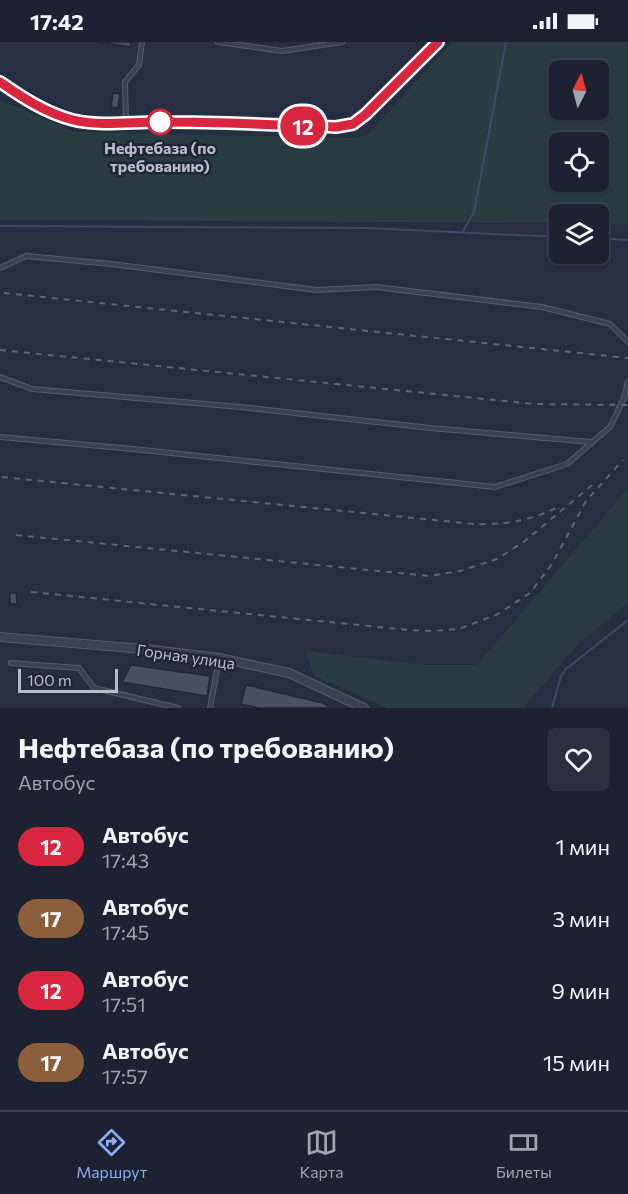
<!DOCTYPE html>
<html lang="ru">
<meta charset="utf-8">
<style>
:root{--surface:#1c2231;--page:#292f3d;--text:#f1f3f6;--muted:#a0a4ab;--line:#3a3f4d;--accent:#8fabf8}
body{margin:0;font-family:Commissioner,sans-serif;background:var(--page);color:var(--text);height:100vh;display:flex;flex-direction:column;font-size:22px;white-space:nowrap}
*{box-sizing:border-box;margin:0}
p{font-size:20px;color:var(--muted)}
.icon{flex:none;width:33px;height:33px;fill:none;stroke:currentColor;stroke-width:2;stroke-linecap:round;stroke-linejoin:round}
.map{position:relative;height:666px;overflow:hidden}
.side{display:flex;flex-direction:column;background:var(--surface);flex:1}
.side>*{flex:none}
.badge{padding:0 12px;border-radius:20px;font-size:21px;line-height:39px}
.needle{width:39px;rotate:6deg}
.buttons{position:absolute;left:549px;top:18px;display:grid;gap:12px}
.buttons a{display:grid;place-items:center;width:60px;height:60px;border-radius:9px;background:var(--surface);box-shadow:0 2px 4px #0004,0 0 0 2px var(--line);font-size:30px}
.scale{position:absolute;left:18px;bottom:15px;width:100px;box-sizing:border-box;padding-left:6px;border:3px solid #b7bccb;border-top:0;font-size:16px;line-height:21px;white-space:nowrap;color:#b7bccb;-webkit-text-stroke:4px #1f2636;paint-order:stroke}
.map>.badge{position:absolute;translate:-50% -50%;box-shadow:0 0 0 3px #fff}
.round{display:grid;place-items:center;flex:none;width:63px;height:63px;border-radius:9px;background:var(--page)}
.headline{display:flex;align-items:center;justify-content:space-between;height:102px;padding:0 18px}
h1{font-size:28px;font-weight:700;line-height:45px}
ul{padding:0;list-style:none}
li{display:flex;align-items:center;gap:18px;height:72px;padding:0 18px}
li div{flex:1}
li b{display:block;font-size:22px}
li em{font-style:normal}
li .badge{min-width:66px;font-weight:700;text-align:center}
.status{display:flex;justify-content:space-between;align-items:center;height:42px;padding:0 30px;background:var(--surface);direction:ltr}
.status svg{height:16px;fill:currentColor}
.tab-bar{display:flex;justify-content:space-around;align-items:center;height:84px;border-top:2px solid var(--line);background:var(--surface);font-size:16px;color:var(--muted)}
.tab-bar a{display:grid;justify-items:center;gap:3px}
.tab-bar .selected{color:var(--accent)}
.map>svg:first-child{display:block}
</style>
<div class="status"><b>17:42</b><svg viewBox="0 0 49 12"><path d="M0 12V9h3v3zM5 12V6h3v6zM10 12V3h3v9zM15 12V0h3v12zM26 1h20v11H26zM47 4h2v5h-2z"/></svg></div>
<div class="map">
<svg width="628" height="666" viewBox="0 0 628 666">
<rect width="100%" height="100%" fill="#262e41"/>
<g fill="#283c42" fill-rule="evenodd">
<path d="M453 0H628V183L599 181 598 172H560L559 181 0 178V58L75 90 353 96 367 93ZM560 28H598V68H560ZM560 100H598V140H560Z"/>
<path d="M628 446V561L580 600 523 666H387L314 634 306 609 426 623H477Z"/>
</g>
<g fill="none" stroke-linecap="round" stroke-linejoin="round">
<g stroke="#3b4a69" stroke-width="2">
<path d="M0 184 366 186 560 195"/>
<path d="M463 189 474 170 506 0"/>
<path d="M598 196 628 198"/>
<path d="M552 666 561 634 566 627 628 578"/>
</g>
</g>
<g fill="#475065" stroke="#212838" stroke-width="1.5">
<path d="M100 0H131L130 5Z"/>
<path d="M113 51 120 52 118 66 111 65Z"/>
<path d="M10 551H16L17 562H10Z"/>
<path d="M131 623 210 634 207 654 122 640Z"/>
<path d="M246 643 323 661 331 666H259L241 662Z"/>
</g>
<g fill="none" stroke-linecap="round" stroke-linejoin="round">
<g stroke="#555c6b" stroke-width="6">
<g id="service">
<path d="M218 0 282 9 342 0"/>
<path d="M126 80 125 40 139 23 142 0"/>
<path d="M0 226 26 214 111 222 317 248 376 245 542 265 610 282 628 300"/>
<path d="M0 335 32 347 240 365 431 386 591 400"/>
<path d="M0 395 133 407 495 445 567 422 610 385 624 356 628 339"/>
<path d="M11 621 79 626 94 646 178 666"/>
<path d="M210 666 219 617"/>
</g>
</g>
<g stroke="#555c6b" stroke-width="9">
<path id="minor" d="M0 40C23 56 46 71 73 78 103 85 136 79 165 80 222 80 279 83 336 85L353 82 366 72 438 0"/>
</g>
<g stroke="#555c6b" stroke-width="10">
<path id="tertiary" d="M0 595 144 607 219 616 289 631 364 666"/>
</g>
<use href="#service" stroke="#3a4150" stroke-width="4"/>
<use href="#minor" stroke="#3a4150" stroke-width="7"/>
<use href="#tertiary" stroke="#3a4150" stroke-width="8"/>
<g stroke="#5c6477" stroke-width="2" stroke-dasharray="6 6" stroke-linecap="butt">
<path d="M4 251 628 316"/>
<path d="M0 308 534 362 628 363"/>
<path d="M2 435 474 482C503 483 530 479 556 466"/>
<path d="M16 493 429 534 460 529 497 517 525 499 592 443"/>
<path d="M31 550 408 588 432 589 459 587 498 572 530 551 552 522 586 459 623 418"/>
</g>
</g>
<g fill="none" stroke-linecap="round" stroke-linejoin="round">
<g stroke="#fff" stroke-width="14">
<path id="line" d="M0 40C23 56 46 71 73 78 102 85 136 79 165 80 222 80 279 83 336 85L353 82 366 72 438 0"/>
</g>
<use href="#line" stroke="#d7263d" stroke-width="9"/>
</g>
<circle fill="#fff" stroke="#d7263d" stroke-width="3" cx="160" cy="80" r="12"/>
<g text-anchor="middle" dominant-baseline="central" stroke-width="5" stroke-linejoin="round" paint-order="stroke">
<g font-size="16" font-weight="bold" fill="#b7bccb" stroke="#1f2636">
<text x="160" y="105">Нефтебаза (по<tspan x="160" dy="18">требованию)</tspan></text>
</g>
<g font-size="16" fill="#b7bccb" stroke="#1f2636">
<text transform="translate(186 614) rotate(8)">Горная улица</text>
</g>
</g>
</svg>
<div class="buttons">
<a><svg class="needle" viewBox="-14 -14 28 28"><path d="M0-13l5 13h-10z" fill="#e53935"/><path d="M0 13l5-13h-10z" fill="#a0a4ab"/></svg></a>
<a><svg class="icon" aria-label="locate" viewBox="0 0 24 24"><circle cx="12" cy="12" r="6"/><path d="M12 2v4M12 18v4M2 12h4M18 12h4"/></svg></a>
<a><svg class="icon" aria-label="layers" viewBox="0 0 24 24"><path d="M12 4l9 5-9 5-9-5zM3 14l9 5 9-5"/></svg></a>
</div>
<div class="scale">100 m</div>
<b class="badge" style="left:303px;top:84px;background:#d7263d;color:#fff">12</b>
</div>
<section class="side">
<div class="headline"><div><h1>Нефтебаза (по требованию)</h1><p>Автобус</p></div><a class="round"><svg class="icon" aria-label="heart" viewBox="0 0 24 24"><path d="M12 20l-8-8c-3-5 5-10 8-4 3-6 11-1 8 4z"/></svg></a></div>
<ul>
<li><span class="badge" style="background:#d7263d;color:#fff">12</span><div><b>Автобус</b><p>17:43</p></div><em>1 мин</em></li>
<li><span class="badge" style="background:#8b5e3c;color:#fff">17</span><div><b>Автобус</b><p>17:45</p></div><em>3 мин</em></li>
<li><span class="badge" style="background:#d7263d;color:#fff">12</span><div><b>Автобус</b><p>17:51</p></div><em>9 мин</em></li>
<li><span class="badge" style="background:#8b5e3c;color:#fff">17</span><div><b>Автобус</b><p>17:57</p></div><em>15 мин</em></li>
</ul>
</section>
<nav class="tab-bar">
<a class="selected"><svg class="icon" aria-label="directions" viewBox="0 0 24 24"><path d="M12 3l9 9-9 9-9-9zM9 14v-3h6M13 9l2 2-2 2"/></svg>Маршрут</a>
<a><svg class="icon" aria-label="map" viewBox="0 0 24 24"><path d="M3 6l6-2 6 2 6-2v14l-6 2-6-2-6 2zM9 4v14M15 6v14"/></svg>Карта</a>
<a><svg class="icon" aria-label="tickets" viewBox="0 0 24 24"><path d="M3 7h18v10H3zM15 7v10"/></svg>Билеты</a>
</nav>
